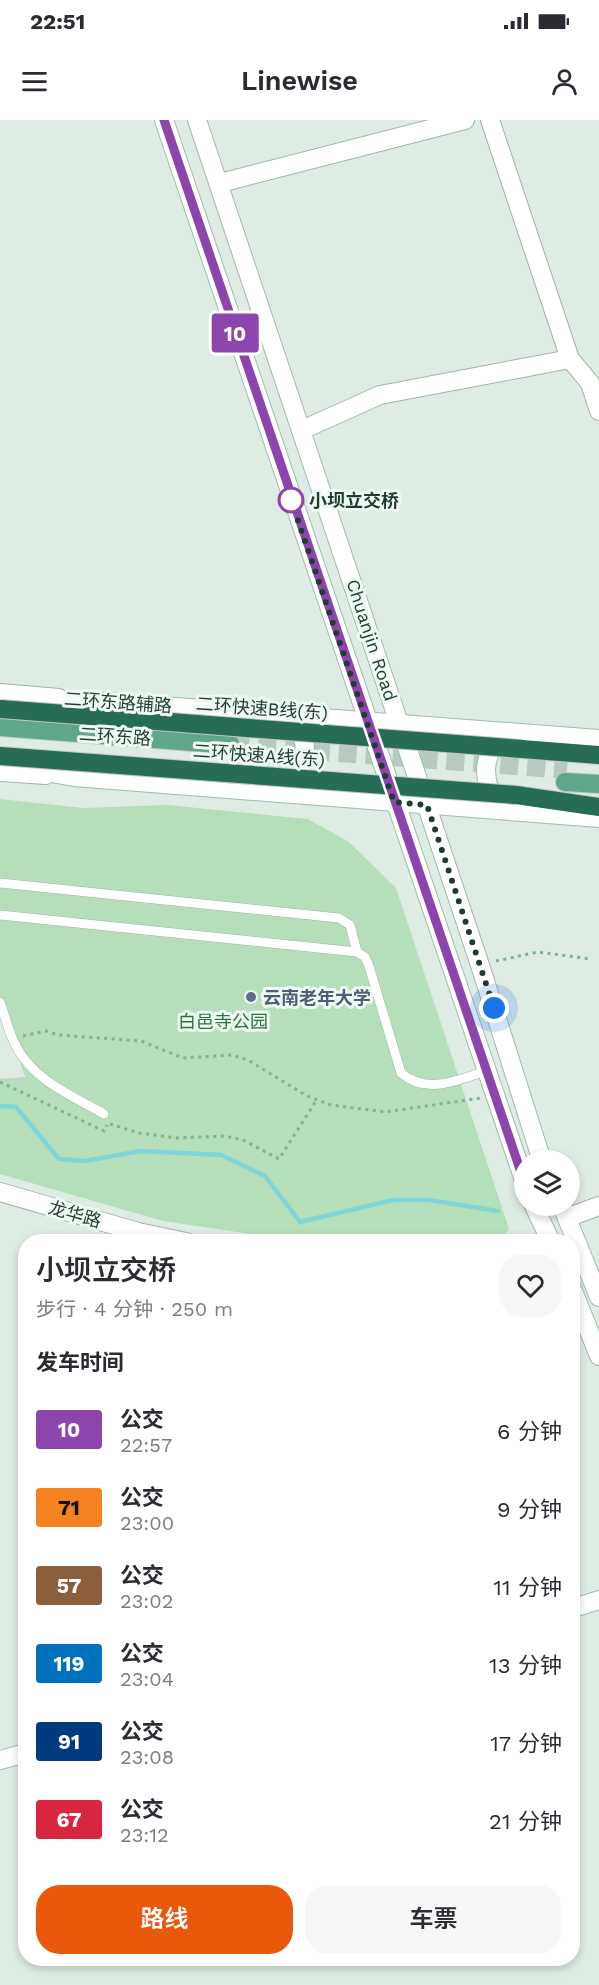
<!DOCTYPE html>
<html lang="zh">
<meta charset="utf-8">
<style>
:root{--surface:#fff;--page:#f7f7f7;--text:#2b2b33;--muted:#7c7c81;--accent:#ea580c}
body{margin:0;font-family:"Work Sans","Noto Sans SC",sans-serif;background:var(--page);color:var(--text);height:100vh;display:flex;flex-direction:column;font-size:22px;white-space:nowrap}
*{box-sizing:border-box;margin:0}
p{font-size:20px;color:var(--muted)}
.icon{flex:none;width:33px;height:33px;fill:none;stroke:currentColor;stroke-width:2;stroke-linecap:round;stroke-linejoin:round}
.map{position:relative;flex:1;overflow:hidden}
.panel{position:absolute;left:18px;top:1114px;width:562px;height:732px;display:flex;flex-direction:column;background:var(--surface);border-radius:24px;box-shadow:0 3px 9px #0003}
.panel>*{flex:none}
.badge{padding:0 12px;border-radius:4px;font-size:21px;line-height:39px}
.controls{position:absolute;left:514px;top:1030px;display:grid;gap:12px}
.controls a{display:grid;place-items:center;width:66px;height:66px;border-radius:50%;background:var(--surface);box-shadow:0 3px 9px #0003;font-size:30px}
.you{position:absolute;width:30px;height:30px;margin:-15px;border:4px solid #fff;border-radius:50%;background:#1a73e8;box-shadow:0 0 0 9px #1a73e833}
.map>.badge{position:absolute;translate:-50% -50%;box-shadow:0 0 0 3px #fff}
h2{padding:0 18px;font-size:22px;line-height:54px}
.round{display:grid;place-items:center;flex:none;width:63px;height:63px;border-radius:24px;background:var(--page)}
.headline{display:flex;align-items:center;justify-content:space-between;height:102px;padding:0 18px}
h1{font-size:28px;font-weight:600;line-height:45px}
.action{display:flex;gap:12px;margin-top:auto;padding:12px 18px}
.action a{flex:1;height:69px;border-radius:24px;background:var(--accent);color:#fff;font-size:24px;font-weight:600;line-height:69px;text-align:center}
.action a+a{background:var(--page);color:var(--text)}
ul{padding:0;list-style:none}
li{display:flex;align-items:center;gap:18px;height:78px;padding:0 18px}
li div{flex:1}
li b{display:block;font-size:22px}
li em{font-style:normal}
li .badge{min-width:66px;font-weight:700;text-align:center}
.status{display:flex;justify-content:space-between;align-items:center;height:42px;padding:0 30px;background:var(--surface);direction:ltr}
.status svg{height:16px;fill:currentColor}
header{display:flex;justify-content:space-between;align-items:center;height:78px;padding:0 18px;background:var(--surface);font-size:27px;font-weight:600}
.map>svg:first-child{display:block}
</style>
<div class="status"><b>22:51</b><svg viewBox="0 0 49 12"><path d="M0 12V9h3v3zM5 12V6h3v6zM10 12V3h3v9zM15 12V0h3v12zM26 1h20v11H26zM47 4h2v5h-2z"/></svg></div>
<header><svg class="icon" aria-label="menu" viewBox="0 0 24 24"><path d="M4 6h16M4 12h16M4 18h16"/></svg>Linewise<svg class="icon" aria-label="person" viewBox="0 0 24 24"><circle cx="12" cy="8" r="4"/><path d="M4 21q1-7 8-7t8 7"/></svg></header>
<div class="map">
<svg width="599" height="1865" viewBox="0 0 599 1865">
<rect width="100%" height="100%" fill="#dfece4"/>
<path fill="#b5dfbb" d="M0 679 83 688 167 685 308 699 349 722 396 768 509 1109 499 1122H304L163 1101 0 1054V959L25 957 0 884Z"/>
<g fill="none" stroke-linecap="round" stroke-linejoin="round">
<path stroke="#81d5d7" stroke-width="4.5" d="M0 986 16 987 59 1039 85 1041 141 1031 221 1035 265 1056 300 1102 393 1080H429L498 1091"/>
<path stroke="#b8c9c0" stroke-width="18" stroke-dasharray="18 9" stroke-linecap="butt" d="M231 625 567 650"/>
<g stroke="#a1b4ab" stroke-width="10">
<g id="lane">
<path d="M0 763 339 798 350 805 357 832"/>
<path d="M0 795 357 832 365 837 369 846 401 953C427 975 457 960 486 951"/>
<path d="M0 882C5 896 9 913 16 926 33 960 72 976 104 994"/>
</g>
</g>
<g stroke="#a1b4ab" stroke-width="20">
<g id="street">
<path d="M490 0 570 239 590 263 599 291"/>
<path d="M220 63 465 0"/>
<path d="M302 310 380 275 570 239"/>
<path d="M0 573 59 578"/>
<path d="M0 652 46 655"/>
<path d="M0 1072 138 1112 186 1122"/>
<path d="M569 1097 599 1086"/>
</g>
</g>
<g stroke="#9fbcae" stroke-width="20">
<g id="secondary">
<path d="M164 0 525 1063"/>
<path d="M197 0 480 845 542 1041"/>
<path d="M19 588 58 581H97L599 619"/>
<path d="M7 639 46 652 74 657 599 698"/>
<path d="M287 667C307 651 312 621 293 602"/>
<path d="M499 684C481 665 481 631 504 617"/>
<path d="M534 1086 551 1122"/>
<path d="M562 1086 599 1177"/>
<path d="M573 1171 599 1236"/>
<path d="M573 1488 599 1480"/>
<path d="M0 1640 26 1633"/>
</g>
</g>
<g stroke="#c0c9c5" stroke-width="20">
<g id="primary">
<path d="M0 607 231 625"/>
<path d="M565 662 599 664"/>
</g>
</g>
<g stroke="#c0c9c5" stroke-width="20">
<g id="highway">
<path d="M522 629 599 635"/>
<path d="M516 675 599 687"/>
</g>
</g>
<g stroke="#7cb39a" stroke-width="3" stroke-dasharray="3 4.5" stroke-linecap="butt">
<path d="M496 841 538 832 591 839"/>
<path d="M23 916 46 911 58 915 141 921 183 938 232 935 248 940 307 976 331 985 385 992 481 978"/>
<path d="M0 962 104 1011 107 1005"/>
<path d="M110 1004 139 1013 177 1018 225 1016 243 1020 279 1039 316 981"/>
</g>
<use href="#lane" stroke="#fff" stroke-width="9"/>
<use href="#street" stroke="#fff" stroke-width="18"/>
<use href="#secondary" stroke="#fff" stroke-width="18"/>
<use href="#primary" stroke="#5fa68a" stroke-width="18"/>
<use href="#highway" stroke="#276c55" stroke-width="18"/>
<g stroke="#c0c9c5" stroke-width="20" stroke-linecap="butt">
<g id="highway-bridge">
<path d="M0 589 522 629"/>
<path d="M0 636 516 675"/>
</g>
</g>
<use href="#highway-bridge" stroke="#276c55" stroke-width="18"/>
</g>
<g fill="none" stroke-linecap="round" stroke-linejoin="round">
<g stroke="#fff" stroke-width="14">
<path id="line" d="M164 0 525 1064"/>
</g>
<use href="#line" stroke="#8e44ad" stroke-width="9"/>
<path stroke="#1e3d31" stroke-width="6" stroke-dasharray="0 10.8" d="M291 380 394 682 427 685 494 888"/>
</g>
<circle fill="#fff" stroke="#8e44ad" stroke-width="3" cx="291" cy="380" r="12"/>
<circle fill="#5c6f8a" stroke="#f0f8f3" stroke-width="2" cx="251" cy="877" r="6"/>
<g text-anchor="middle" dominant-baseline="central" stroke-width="6" stroke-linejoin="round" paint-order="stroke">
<g font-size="18" font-weight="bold" fill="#1e3d31" stroke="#f0f8f3" text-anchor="start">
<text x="309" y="380">小坝立交桥</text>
</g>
<g font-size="18" fill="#1e3d31" stroke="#f0f8f3">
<text transform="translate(372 520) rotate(72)">Chuanjin Road</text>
<text transform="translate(118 582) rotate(4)">二环东路辅路</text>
<text transform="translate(262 588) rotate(4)">二环快速B线(东)</text>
<text transform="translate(115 616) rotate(4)">二环东路</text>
<text transform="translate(259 635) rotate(4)">二环快速A线(东)</text>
<text transform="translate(75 1094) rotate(16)">龙华路</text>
</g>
<g font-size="18" font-weight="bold" fill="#4e5e75" stroke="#f0f8f3" text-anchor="start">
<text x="263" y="877">云南老年大学</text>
</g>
<g font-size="18" fill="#25783a" stroke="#f0f8f3">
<text x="223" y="901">白邑寺公园</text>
</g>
</g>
</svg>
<div class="controls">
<a><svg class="icon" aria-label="layers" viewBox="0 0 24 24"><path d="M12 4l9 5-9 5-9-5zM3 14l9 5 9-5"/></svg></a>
</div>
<div class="you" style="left:494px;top:888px"></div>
<b class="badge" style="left:235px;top:213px;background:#8e44ad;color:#fff">10</b>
<section class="panel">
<div class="headline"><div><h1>小坝立交桥</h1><p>步行 · 4 分钟 · 250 m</p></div><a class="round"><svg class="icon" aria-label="heart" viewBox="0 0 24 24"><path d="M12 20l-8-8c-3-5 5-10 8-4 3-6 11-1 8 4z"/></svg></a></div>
<h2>发车时间</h2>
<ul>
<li><span class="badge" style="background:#8e44ad;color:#fff">10</span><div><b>公交</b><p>22:57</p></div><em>6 分钟</em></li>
<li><span class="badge" style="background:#f58220;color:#111">71</span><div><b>公交</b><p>23:00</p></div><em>9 分钟</em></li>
<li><span class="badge" style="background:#8b5e3c;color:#fff">57</span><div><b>公交</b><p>23:02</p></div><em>11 分钟</em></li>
<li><span class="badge" style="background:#0072bc;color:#fff">119</span><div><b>公交</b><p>23:04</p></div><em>13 分钟</em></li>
<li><span class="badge" style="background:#003b80;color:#fff">91</span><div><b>公交</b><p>23:08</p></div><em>17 分钟</em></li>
<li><span class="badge" style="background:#d7263d;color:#fff">67</span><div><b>公交</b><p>23:12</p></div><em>21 分钟</em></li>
</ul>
<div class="action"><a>路线</a><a>车票</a></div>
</section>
</div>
